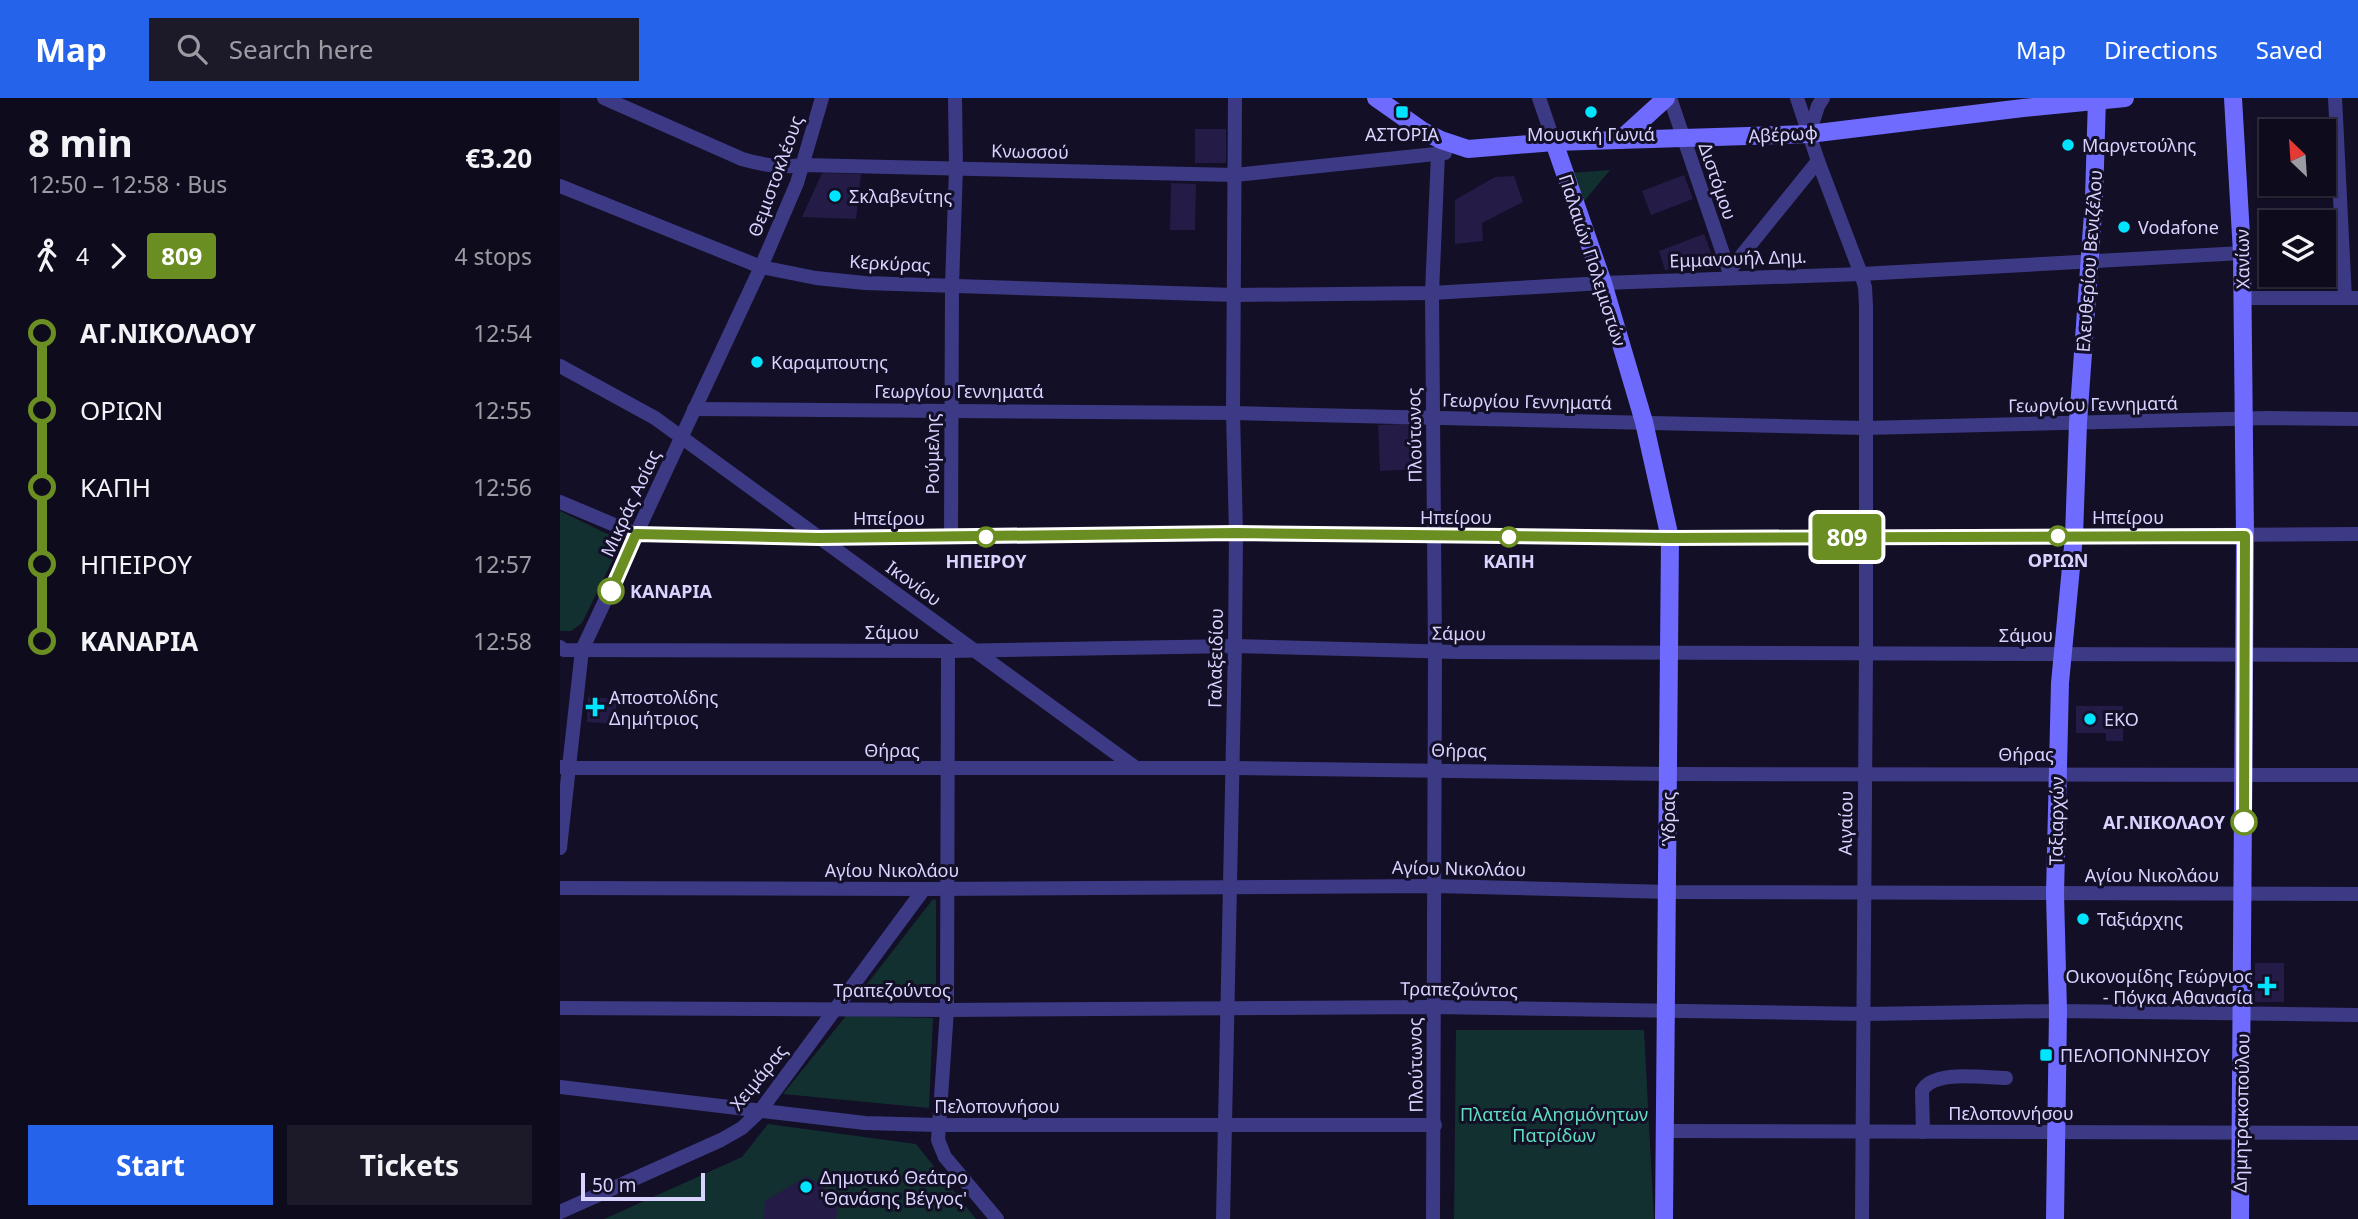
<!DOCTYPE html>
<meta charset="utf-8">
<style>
:root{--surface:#0e0b1c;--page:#1c1929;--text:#f1f3f6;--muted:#9b9ba3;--line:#2e2b3b;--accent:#2563eb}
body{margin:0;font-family:"Noto Sans",sans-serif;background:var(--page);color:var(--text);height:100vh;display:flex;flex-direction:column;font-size:26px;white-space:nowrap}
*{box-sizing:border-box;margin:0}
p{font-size:23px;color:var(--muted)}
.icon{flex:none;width:38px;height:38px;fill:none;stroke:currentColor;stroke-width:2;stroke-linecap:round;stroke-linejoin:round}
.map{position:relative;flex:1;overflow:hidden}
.sheet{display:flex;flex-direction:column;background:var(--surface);width:560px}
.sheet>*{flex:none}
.badge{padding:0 14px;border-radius:5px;font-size:24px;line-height:46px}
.needle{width:46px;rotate:335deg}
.buttons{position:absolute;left:1699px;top:21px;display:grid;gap:14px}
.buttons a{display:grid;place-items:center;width:77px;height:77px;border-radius:0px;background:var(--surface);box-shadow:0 2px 5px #0004,0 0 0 2px var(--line);font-size:35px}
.scale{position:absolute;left:21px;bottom:18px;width:124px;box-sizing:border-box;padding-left:7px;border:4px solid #d9d4ff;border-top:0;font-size:19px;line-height:24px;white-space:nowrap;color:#d9d4ff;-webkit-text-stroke:5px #130f26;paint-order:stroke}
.map>.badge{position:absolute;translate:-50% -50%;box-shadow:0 0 0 4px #fff}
.legs{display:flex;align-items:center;gap:10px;height:77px;padding:0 28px;font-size:23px}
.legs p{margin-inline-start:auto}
.head{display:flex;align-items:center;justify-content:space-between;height:119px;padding:0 28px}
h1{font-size:38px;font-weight:700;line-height:52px}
.action{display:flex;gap:14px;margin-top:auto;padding:14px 28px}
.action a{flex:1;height:80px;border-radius:0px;background:var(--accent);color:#fff;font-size:28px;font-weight:700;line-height:80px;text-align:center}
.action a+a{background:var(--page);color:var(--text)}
ul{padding:0 28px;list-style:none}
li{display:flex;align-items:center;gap:24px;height:77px;font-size:26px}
li i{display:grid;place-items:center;width:10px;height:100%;margin:0 9px;background:currentColor}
li i::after{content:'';width:18px;height:18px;margin:-9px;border:5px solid;border-radius:50%;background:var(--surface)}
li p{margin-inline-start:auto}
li:first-child i{background:linear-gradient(#0000 50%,currentColor 0)}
li:last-child i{background:linear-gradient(currentColor 50%,#0000 0)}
header{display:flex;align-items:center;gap:42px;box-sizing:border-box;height:98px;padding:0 35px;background:var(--accent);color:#fff}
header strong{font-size:33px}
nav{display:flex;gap:38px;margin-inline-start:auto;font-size:24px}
.search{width:490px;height:63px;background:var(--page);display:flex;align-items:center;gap:18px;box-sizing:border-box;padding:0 24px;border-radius:0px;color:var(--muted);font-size:26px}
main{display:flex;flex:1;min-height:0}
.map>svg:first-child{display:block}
</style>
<header>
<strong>Map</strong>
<div class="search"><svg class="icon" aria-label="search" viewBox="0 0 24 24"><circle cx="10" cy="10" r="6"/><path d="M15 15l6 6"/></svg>Search here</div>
<nav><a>Map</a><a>Directions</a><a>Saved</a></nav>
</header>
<main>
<section class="sheet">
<div class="head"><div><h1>8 min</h1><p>12:50 – 12:58 · Bus</p></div><b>€3.20</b></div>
<div class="legs"><svg class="icon" aria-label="walk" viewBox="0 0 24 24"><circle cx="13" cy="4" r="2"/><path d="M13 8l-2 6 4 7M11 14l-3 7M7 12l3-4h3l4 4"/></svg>4<svg class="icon" aria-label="forward" viewBox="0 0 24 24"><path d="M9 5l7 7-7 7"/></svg><b class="badge" style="background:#6b8e23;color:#fff">809</b><p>4 stops</p></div>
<ul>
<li><i style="color:#6b8e23"></i><b>ΑΓ.ΝΙΚΟΛΑΟΥ</b><p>12:54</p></li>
<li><i style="color:#6b8e23"></i><span>ΟΡΙΩΝ</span><p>12:55</p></li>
<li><i style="color:#6b8e23"></i><span>ΚΑΠΗ</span><p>12:56</p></li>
<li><i style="color:#6b8e23"></i><span>ΗΠΕΙΡΟΥ</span><p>12:57</p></li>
<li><i style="color:#6b8e23"></i><b>ΚΑΝΑΡΙΑ</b><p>12:58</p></li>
</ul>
<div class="action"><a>Start</a><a>Tickets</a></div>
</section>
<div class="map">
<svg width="1798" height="1121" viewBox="0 0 1798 1121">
<rect width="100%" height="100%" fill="#130f26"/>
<g fill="#12302f">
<path d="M1050 72 1021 107 1010 75Z"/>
<path d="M0 413 62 443 22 525 11 533H0Z"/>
<path d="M373 801 376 802V890H304Z"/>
<path d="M286 918 373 920 369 1010 223 996Z"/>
<path d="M896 932H1084L1094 1121H894Z"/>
<path d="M208 1026 356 1046 416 1121H44L182 1059Z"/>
</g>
<g fill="#241b47">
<rect x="635" y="31" width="31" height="34"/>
<path d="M262 75 301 76 296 121 242 119Z"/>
<path d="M1124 77 1133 101 1091 117 1082 93Z"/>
<path d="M954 78 963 104 922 125 923 143 895 146V102L935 79Z"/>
<path d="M611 85 636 86 635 132H610Z"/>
<path d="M1144 136 1156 168 1105 172 1099 153Z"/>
<path d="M860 325 862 371 820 373 818 327Z"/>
<path d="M28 599 57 601 55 626 27 624Z"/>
<path d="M1516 608H1563V643H1546V635H1516Z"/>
<rect x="1695" y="865" width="29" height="39"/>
<path d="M247 1078 280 1101 276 1121H203L205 1103Z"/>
</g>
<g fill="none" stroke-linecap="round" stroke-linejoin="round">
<g stroke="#3d3a85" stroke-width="14">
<path d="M44 0 182 61C203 67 221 70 243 67L675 77 885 55"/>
<path d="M979 0 994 44"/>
<path d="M1110 0 1171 179"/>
<path d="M1237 0 1258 63 1301 176 1305 189 1306 208V556L1302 1121"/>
<path d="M1775 0 1785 200"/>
<path d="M1249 36 1258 8 1263 0"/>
<path d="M0 88 201 169 256 180 305 185 675 197 872 195 1043 185 1301 176 1682 155"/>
<path d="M1169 173 1258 63"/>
<path d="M1682 200H1798"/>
<path d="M0 268 95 320 576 670"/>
<path d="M134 311 673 315 1305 330 1708 320 1798 321"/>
<path d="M0 404 76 436 91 437 427 439 676 435 1110 440 1798 436"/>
<path d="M391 439 392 188 396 70 395 0"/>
<path d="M0 549 4 552 388 553 675 548 898 554 1798 557"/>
<path d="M388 553 387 912 378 1042 385 1059 437 1121"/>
<path d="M0 669 9 670H673L1108 676 1798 677"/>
<path d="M0 750 22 552 201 169 237 85 262 0"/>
<path d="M0 790 364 791 875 788 1108 794 1798 796"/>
<path d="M0 910 387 912 874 909 1305 916 1498 913 1798 917"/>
<path d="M0 989 305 1025 378 1027H875"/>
<path d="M1104 1033 1798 1035"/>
<path d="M1363 1034 1362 993C1373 971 1424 980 1446 980"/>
<path d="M0 1114 161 1042 182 1030 200 1013 364 791"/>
<path d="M663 1121 675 548 676 435 673 315 675 0"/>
<path d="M873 1121 875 554 872 195 878 56"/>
</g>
<g stroke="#6f6bff" stroke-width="18">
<path d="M816 0 863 33 881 42 908 51 994 44 1249 36 1463 10 1565 0"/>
<path d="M1673 0 1682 155 1685 438 1680 1121"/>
<path d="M1060 42 1106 0"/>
<path d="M994 44 1043 185 1084 324 1110 440 1104 1121"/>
<path d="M1495 1121 1498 913 1495 796 1500 585 1514 438 1518 325 1534 101 1537 0"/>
</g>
</g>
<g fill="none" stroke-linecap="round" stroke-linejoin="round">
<g stroke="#fff" stroke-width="16">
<path id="line-1" d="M51 493 76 436 259 440 676 435 1110 440 1685 438 1684 724"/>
</g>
<use href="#line-1" stroke="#6b8e23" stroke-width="10"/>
</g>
<g fill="#00e5ff" stroke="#130f26" stroke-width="2.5">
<rect x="835" y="7" width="14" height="14" rx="3.5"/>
<circle cx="1031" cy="14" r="7"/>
<circle cx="1508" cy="47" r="7"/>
<circle cx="275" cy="98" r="7"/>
<circle cx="1564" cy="129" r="7"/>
<circle cx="197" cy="264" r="7"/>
<path d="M31.5 598.5h7v7h7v7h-7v7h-7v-7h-7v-7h7z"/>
<circle cx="1530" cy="621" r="7"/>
<circle cx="1523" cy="821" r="7"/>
<path d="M1703.5 877.5h7v7h7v7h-7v7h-7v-7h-7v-7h7z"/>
<rect x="1479" y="950" width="14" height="14" rx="3.5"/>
<circle cx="246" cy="1089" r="7"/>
</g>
<g fill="#fff" stroke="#6b8e23" stroke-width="3.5">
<circle cx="1498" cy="438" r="9"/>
<circle cx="426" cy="439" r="9"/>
<circle cx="949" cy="439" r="9"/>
<circle cx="51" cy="493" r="12"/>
<circle cx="1684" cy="724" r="12"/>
</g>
<g text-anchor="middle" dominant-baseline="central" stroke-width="6" stroke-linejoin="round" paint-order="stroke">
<g font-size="18" fill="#d9d4ff" stroke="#130f26" text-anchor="start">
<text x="842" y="36" text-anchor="middle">ΑΣΤΟΡΙΑ</text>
<text x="1031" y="36" text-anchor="middle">Μουσική Γωνιά</text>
<text x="1522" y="47">Μαργετούλης</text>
<text x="289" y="98">Σκλαβενίτης</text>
<text x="1578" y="129">Vodafone</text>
<text x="211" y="264">Καραμπουτης</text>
<text x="49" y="599">Αποστολίδης<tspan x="49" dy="21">Δημήτριος</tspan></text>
<text x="1544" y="621">EKO</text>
<text x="1537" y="821">Ταξιάρχης</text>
<text x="1693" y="878" text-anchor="end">Οικονομίδης Γεώργιος<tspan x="1693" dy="21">- Πόγκα Αθανασία</tspan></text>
<text x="1500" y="957">ΠΕΛΟΠΟΝΝΗΣΟΥ</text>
<text x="260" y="1079">Δημοτικό Θεάτρο<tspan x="260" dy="21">'Θανάσης Βέγγος'</tspan></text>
</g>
<g font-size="18" fill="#d9d4ff" stroke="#130f26">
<text transform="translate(1223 36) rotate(-3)">Αβέρωφ</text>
<text transform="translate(470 53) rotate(1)">Κνωσσού</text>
<text transform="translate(215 78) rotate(-70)">Θεμιστοκλέους</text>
<text transform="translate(1158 83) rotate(71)">Διστόμου</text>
<text transform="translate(1178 160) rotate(-2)">Εμμανουήλ Δημ.</text>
<text transform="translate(1682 161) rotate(-91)">Χανίων</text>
<text transform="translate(1033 162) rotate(72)">Παλαιών Πολεμιστών</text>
<text transform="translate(1529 163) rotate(-86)">Ελευθερίου Βενιζέλου</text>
<text transform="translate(330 165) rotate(3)">Κερκύρας</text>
<text x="399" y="293">Γεωργίου Γεννηματά</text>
<text transform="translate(967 303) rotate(1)">Γεωργίου Γεννηματά</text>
<text transform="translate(1533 306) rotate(-1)">Γεωργίου Γεννηματά</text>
<text transform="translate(854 337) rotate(-91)">Πλούτωνος</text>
<text transform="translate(372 356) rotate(-90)">Ρούμελης</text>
<text transform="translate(70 405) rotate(-65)">Μικράς Ασίας</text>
<text x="896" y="419">Ηπείρου</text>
<text x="1568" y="419">Ηπείρου</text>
<text x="329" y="420">Ηπείρου</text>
<text transform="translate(354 485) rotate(36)">Ικονίου</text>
<text x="332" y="534">Σάμου</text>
<text transform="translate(899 535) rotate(1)">Σάμου</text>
<text x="1466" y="537">Σάμου</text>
<text transform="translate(655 560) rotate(-89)">Γαλαξειδίου</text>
<text x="332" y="652">Θήρας</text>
<text transform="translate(899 652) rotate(1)">Θήρας</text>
<text x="1466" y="656">Θήρας</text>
<text transform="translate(1108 721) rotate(-90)">Ύδρας</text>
<text transform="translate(1496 723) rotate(-89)">Ταξιαρχών</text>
<text transform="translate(1285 725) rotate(-89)">Αιγαίου</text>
<text transform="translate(899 770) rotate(1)">Αγίου Νικολάου</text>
<text x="332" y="772">Αγίου Νικολάου</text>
<text x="1592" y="777">Αγίου Νικολάου</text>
<text transform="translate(899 891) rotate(1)">Τραπεζούντος</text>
<text x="332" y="892">Τραπεζούντος</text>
<text transform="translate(855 967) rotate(-91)">Πλούτωνος</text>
<text transform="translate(198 979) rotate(-51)">Χειμάρας</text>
<text x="437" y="1008">Πελοποννήσου</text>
<text x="1451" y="1015">Πελοποννήσου</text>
<text transform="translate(1681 1015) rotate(-89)">Δημητρακοπούλου</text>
</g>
<g font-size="18" font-weight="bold" fill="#d9d4ff" stroke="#130f26">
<text x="1498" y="462">ΟΡΙΩΝ</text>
<text x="426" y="463">ΗΠΕΙΡΟΥ</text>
<text x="949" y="463">ΚΑΠΗ</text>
<text x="70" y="493" text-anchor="start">ΚΑΝΑΡΙΑ</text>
<text x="1665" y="724" text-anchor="end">ΑΓ.ΝΙΚΟΛΑΟΥ</text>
</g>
<g font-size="18" fill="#5fe0c0" stroke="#130f26">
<text x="994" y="1016">Πλατεία Αλησμόνητων<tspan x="994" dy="21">Πατρίδων</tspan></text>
</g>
</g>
</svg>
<div class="buttons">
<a><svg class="needle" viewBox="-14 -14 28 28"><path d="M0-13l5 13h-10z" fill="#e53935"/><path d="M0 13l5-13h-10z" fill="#9b9ba3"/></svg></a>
<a><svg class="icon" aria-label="layers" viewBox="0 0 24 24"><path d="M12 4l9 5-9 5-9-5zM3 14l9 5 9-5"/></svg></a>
</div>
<div class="scale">50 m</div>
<b class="badge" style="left:1287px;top:439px;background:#6b8e23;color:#fff">809</b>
</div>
</main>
